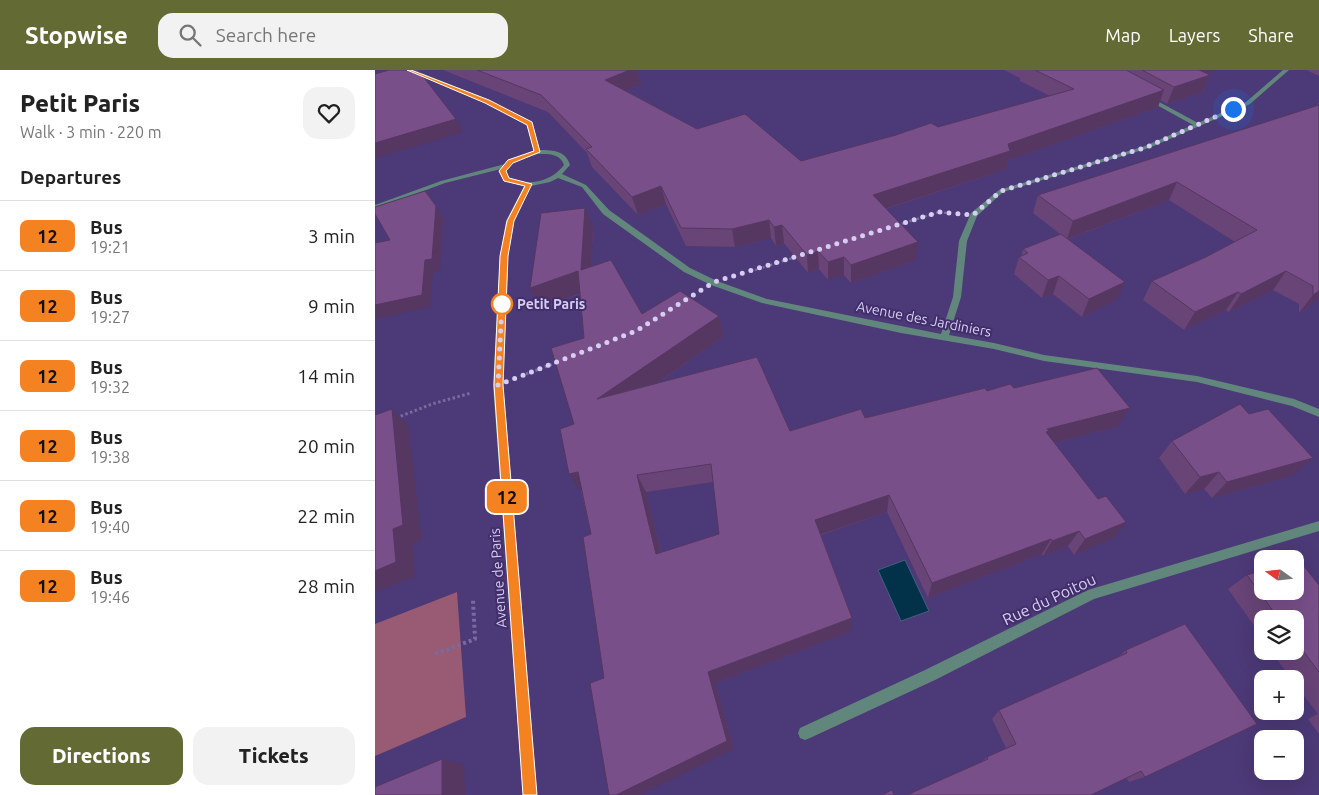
<!DOCTYPE html>
<meta charset="utf-8">
<style>
:root{--surface:#fff;--page:#f2f2f2;--text:#222;--muted:#767676;--line:#e0e0e0;--accent:#646a34}
body{margin:0;font-family:Ubuntu,sans-serif;background:var(--page);color:var(--text);height:100vh;display:flex;flex-direction:column;font-size:19px;white-space:nowrap}
*{box-sizing:border-box;margin:0}
p{font-size:16px;color:var(--muted)}
.icon{flex:none;width:28px;height:28px;fill:none;stroke:currentColor;stroke-width:2;stroke-linecap:round;stroke-linejoin:round}
.map{position:relative;flex:1;overflow:hidden}
.panel{display:flex;flex-direction:column;background:var(--surface);width:375px}
.panel>*{flex:none}
.badge{padding:0 10px;border-radius:8px;font-size:18px;line-height:32px}
.needle{width:32px;rotate:285deg}
.tools{position:absolute;left:879px;top:480px;display:grid;gap:10px}
.tools a{display:grid;place-items:center;width:50px;height:50px;border-radius:10px;background:var(--surface);box-shadow:0 5px 20px #0002;font-size:25px}
.you{position:absolute;width:25px;height:25px;margin:-12px;border:4px solid #fff;border-radius:50%;background:#1a73e8;box-shadow:0 0 0 8px #1a73e833}
.map>.badge{position:absolute;translate:-50% -50%;box-shadow:0 0 0 2px #fff}
h2{padding:0 20px;font-size:19px;line-height:45px}
.round{display:grid;place-items:center;flex:none;width:52px;height:52px;border-radius:15px;background:var(--page)}
.summary{display:flex;align-items:center;justify-content:space-between;height:85px;padding:0 20px}
h1{font-size:24px;font-weight:800;line-height:38px}
.primary-button{display:flex;gap:10px;margin-top:auto;padding:10px 20px}
.primary-button a{flex:1;height:58px;border-radius:15px;background:var(--accent);color:#fff;font-size:20px;font-weight:800;line-height:58px;text-align:center}
.primary-button a+a{background:var(--page);color:var(--text)}
ul{padding:0;list-style:none}
li{display:flex;align-items:center;gap:15px;height:70px;padding:0 20px;border-top:1px solid var(--line)}
li div{flex:1}
li b{display:block;font-size:19px}
li em{font-style:normal}
li .badge{min-width:55px;font-weight:700;text-align:center}
header{display:flex;align-items:center;gap:30px;box-sizing:border-box;height:70px;padding:0 25px;background:var(--accent);color:#fff}
header strong{font-size:24px}
nav{display:flex;gap:28px;margin-inline-start:auto;font-size:18px}
.search{width:350px;height:45px;background:var(--page);display:flex;align-items:center;gap:12px;box-sizing:border-box;padding:0 18px;border-radius:15px;color:var(--muted);font-size:19px}
main{display:flex;flex:1;min-height:0}
.map>svg:first-child{display:block}
</style>
<header>
<strong>Stopwise</strong>
<div class="search"><svg class="icon" aria-label="search" viewBox="0 0 24 24"><circle cx="10" cy="10" r="6"/><path d="M15 15l6 6"/></svg>Search here</div>
<nav><a>Map</a><a>Layers</a><a>Share</a></nav>
</header>
<main>
<section class="panel">
<div class="summary"><div><h1>Petit Paris</h1><p>Walk · 3 min · 220 m</p></div><a class="round"><svg class="icon" aria-label="heart" viewBox="0 0 24 24"><path d="M12 20l-8-8c-3-5 5-10 8-4 3-6 11-1 8 4z"/></svg></a></div>
<h2>Departures</h2>
<ul>
<li><span class="badge" style="background:#f58220;color:#111">12</span><div><b>Bus</b><p>19:21</p></div><em>3 min</em></li>
<li><span class="badge" style="background:#f58220;color:#111">12</span><div><b>Bus</b><p>19:27</p></div><em>9 min</em></li>
<li><span class="badge" style="background:#f58220;color:#111">12</span><div><b>Bus</b><p>19:32</p></div><em>14 min</em></li>
<li><span class="badge" style="background:#f58220;color:#111">12</span><div><b>Bus</b><p>19:38</p></div><em>20 min</em></li>
<li><span class="badge" style="background:#f58220;color:#111">12</span><div><b>Bus</b><p>19:40</p></div><em>22 min</em></li>
<li><span class="badge" style="background:#f58220;color:#111">12</span><div><b>Bus</b><p>19:46</p></div><em>28 min</em></li>
</ul>
<div class="primary-button"><a>Directions</a><a>Tickets</a></div>
</section>
<div class="map">
<svg width="944" height="725" viewBox="0 0 944 725">
<rect width="100%" height="100%" fill="#4c3977"/>
<path fill="#985b73" d="M82 522 91 647 0 686V554Z"/>
<path fill="#023249" stroke="#42617c" d="M530 490 554 541 526 551 503 500Z"/>
<g fill="none" stroke-linecap="round" stroke-linejoin="round">
<g stroke="#7a6aa0" stroke-width="2.5" stroke-dasharray="2 2" stroke-linecap="butt">
<path d="M523 155 564 142 572 143"/>
<path d="M380 200 424 186"/>
</g>
<g stroke="#7a6aa0" stroke-width="3" stroke-dasharray="2.5 2.5" stroke-linecap="butt">
<path d="M151 304 183 292"/>
<path d="M21 348 57 334 96 323"/>
</g>
<path stroke="#7a6aa0" stroke-width="4" stroke-dasharray="3 3" stroke-linecap="butt" d="M60 584 100 569 98 530"/>
<g fill="#61877d" fill-rule="evenodd">
<path d="M31 0H39L114 30 157 53 165 80C178 80 191 81 195 95L187 104 211 115 234 140 315 198 342 211 392 229 566 264 578 227 584 171 596 143 624 120 770 76 818 55 771 29V27H775L823 53 871 32 908 0H914L875 34 774 78 628 122 602 146 592 171 586 227 574 265 619 273 669 285 822 306 919 329 944 339V347L917 336 822 312 669 291 619 279 526 263 387 233 336 215 309 202 228 144 207 117 183 108 175 112 156 116 139 151 133 186 128 315 162 725H148L118 315 125 186 131 151 149 116 129 111 125 101 126 99 70 113 0 139V135L66 111 130 94 134 90 159 81 152 55 110 32ZM163 84C173 84 185 83 189 95 176 112 154 116 134 109L131 101 138 92Z"/>
<path d="M944 451V461L719 529 560 610 435 668 430 670 425 668 423 663 425 658 550 600 713 520Z"/>
</g>
</g>
<g fill="#684477" fill-rule="evenodd">
<path d="M68 0H262L266 14 250 20 322 59 426 91 563 57 675 26 645 11V8L629 0H843L832 3 835 5 827 22 792 34 785 30 783 37 633 90 631 99 511 139 541 190 476 213 469 205 453 210 444 199 433 203 409 173 401 176 396 168 360 177 311 176 291 134 263 145 217 97 212 83 173 42Z"/>
<path d="M931 0H944V6Z"/>
<path d="M944 32V228L924 243V234L898 220 854 242 851 240 809 260 768 230 777 211 831 187 860 172 794 130 693 169 742 229 707 247 678 224 667 228 639 204 644 187 646 186 648 179 685 164 658 143 663 125 942 36Z"/>
<path d="M218 157 216 197 267 244 344 246 349 266 281 314 415 361 490 348 612 321 639 318 743 356 679 373 739 468 699 485 693 476 668 486 667 484 553 528 512 442 446 465 477 548V561L340 613 359 679 229 608 216 464 206 421 199 354 209 268 205 224 166 237 155 218ZM338 412 344 464 286 483 271 422Z"/>
<path d="M797 371 919 405 837 428 829 419 810 424 784 388Z"/>
<path d="M872 505 944 515V664L933 649 943 644 920 614V609H916L896 581H920V549H888V568L853 519Z"/>
<path d="M810 554 770 707 754 712 751 708 607 691 612 687 631 678 617 649 624 640 742 588 751 580Z"/>
</g>
<g fill="#553761">
<path d="M255 0H262L266 14 235 27 230 10Z"/>
<path d="M811 0H843L807 11Z"/>
<path d="M835 5 827 22 792 34 799 17Z"/>
<path d="M789 20 783 37 633 90 631 99 497 143 498 125 633 74Z"/>
<path d="M81 49 88 62 0 88V73Z"/>
<path d="M802 112 794 130 692 169 698 151Z"/>
<path d="M286 116 291 134 263 145 257 127Z"/>
<path d="M61 136 68 148 65 201 58 202 55 237 0 249V235L50 190Z"/>
<path d="M210 138 218 157 215 220 206 200Z"/>
<path d="M394 150 396 168 360 177 357 159Z"/>
<path d="M407 155 409 173 401 176 399 157Z"/>
<path d="M543 172 541 190 476 213V195Z"/>
<path d="M443 181 444 199 433 203 432 185Z"/>
<path d="M469 187V205L453 210V192Z"/>
<path d="M203 201 212 221 166 237 155 218Z"/>
<path d="M911 201 898 220 854 242 866 224Z"/>
<path d="M684 206 678 224 667 228 673 210Z"/>
<path d="M750 212 742 229 707 247 714 229Z"/>
<path d="M944 221V228L924 243 938 225Z"/>
<path d="M863 222 851 240 809 260 820 242Z"/>
<path d="M344 246 349 266 232 348 222 329Z"/>
<path d="M755 338 743 356 668 376 663 380 672 359Z"/>
<path d="M17 339 33 356 47 470 37 473 40 506 0 522V501Z"/>
<path d="M938 388 919 405 837 428 852 412Z"/>
<path d="M203 402 214 419 206 421 194 404Z"/>
<path d="M844 402 829 419 810 424 825 407Z"/>
<path d="M262 405 271 422 290 500 281 484Z"/>
<path d="M514 425 512 442 441 466 440 450Z"/>
<path d="M751 452 739 468 699 485 710 469Z"/>
<path d="M704 461 693 476 668 486 677 471Z"/>
<path d="M676 469 667 484 553 528 557 513Z"/>
<path d="M477 548V561L340 613 359 679 264 725H241L333 602Z"/>
<path d="M67 689 89 695 90 725H67Z"/>
</g>
<g fill="#794f8a" stroke="#553761" fill-rule="evenodd">
<path d="M14 0H43L81 49 0 73V4Z"/>
<path d="M102 0H255L230 10 322 59 370 44 426 91 521 65 556 53 563 57 699 19 660 0H751L789 20 633 74 635 81 498 125 543 172 476 195 469 187 453 192 443 181 432 185 407 155 399 157 394 150 357 159 306 158 286 116 257 127 211 79 217 77 166 25Z"/>
<path d="M767 0H824L835 5 799 17Z"/>
<path d="M944 35V221L938 225V216L911 201 866 224 863 222 820 242 777 211 831 187 882 160 802 112 698 151 663 125Z"/>
<path d="M50 121 61 136 57 189 50 190 47 225 0 235V173L15 170 0 144V137Z"/>
<path d="M210 138 206 200 236 190 267 244 305 221 344 246 222 329 382 287 415 361 486 339 490 348 610 318 612 321 635 314 639 318 722 298 755 338 672 359 674 361 671 362 723 429 731 426 751 452 710 469 704 461 677 471 676 469 557 513 514 425 440 450 477 548 333 602 352 671 241 725H234L215 613 229 608 208 467 216 464 203 402 194 404 185 359 199 354 176 278 209 268 203 201 155 218 166 143ZM336 394 344 464 281 484 262 405Z"/>
<path d="M686 164 750 212 714 229 684 206 673 210 644 187 653 183 648 179Z"/>
<path d="M865 334 874 344 893 339 938 388 852 412 844 402 825 407 797 371Z"/>
<path d="M17 339 28 455 18 459 21 492 0 501V345Z"/>
<path d="M924 490 944 515V602L920 570V549H904L872 505 888 500V521H920V491Z"/>
<path d="M810 554 882 654 770 707 766 701 716 725H532L613 689 612 687 641 674 624 640 752 583 751 580Z"/>
<path d="M67 689V725H0V717Z"/>
<path d="M517 720 519 725H507Z"/>
</g>
<path fill="#f58220" stroke="#fff" d="M32 0H36L114 30 157 52 165 82 138 93 131 101 134 108 157 114 139 151 133 186 128 315 162 725H148L119 315 125 186 132 151 150 116 129 111 124 101 133 90 159 81 152 55 110 33Z"/>
<g fill="none" stroke-linecap="round" stroke-linejoin="round">
<path stroke="#d6cef2" stroke-width="5" stroke-dasharray="0 9" d="M127 234 123 315 261 261 339 212 564 142 598 145 626 121 772 77 858 39"/>
</g>
<circle fill="#fff" stroke="#f58220" stroke-width="2.5" cx="127" cy="234" r="10"/>
<g text-anchor="middle" dominant-baseline="central" stroke-width="4" stroke-linejoin="round" paint-order="stroke">
<g font-size="14" font-weight="bold" fill="#d6cef2" stroke="#412e6b" text-anchor="start">
<text x="142" y="234">Petit Paris</text>
</g>
<g font-size="14" fill="#d6cef2" stroke="#412e6b">
<text transform="translate(549 249) rotate(11)">Avenue des Jardiniers</text>
<text transform="translate(123 508) rotate(-94)">Avenue de Paris</text>
</g>
<g font-size="16" fill="#d6cef2" stroke="#412e6b">
<text transform="translate(674 529) rotate(-25)">Rue du Poitou</text>
</g>
</g>
</svg>
<div class="tools">
<a><svg class="needle" viewBox="-14 -14 28 28"><path d="M0-13l5 13h-10z" fill="#e53935"/><path d="M0 13l5-13h-10z" fill="#767676"/></svg></a>
<a><svg class="icon" aria-label="layers" viewBox="0 0 24 24"><path d="M12 4l9 5-9 5-9-5zM3 14l9 5 9-5"/></svg></a>
<a>+</a>
<a>−</a>
</div>
<div class="you" style="left:858px;top:39px"></div>
<b class="badge" style="left:132px;top:427px;background:#f58220;color:#111">12</b>
</div>
</main>
